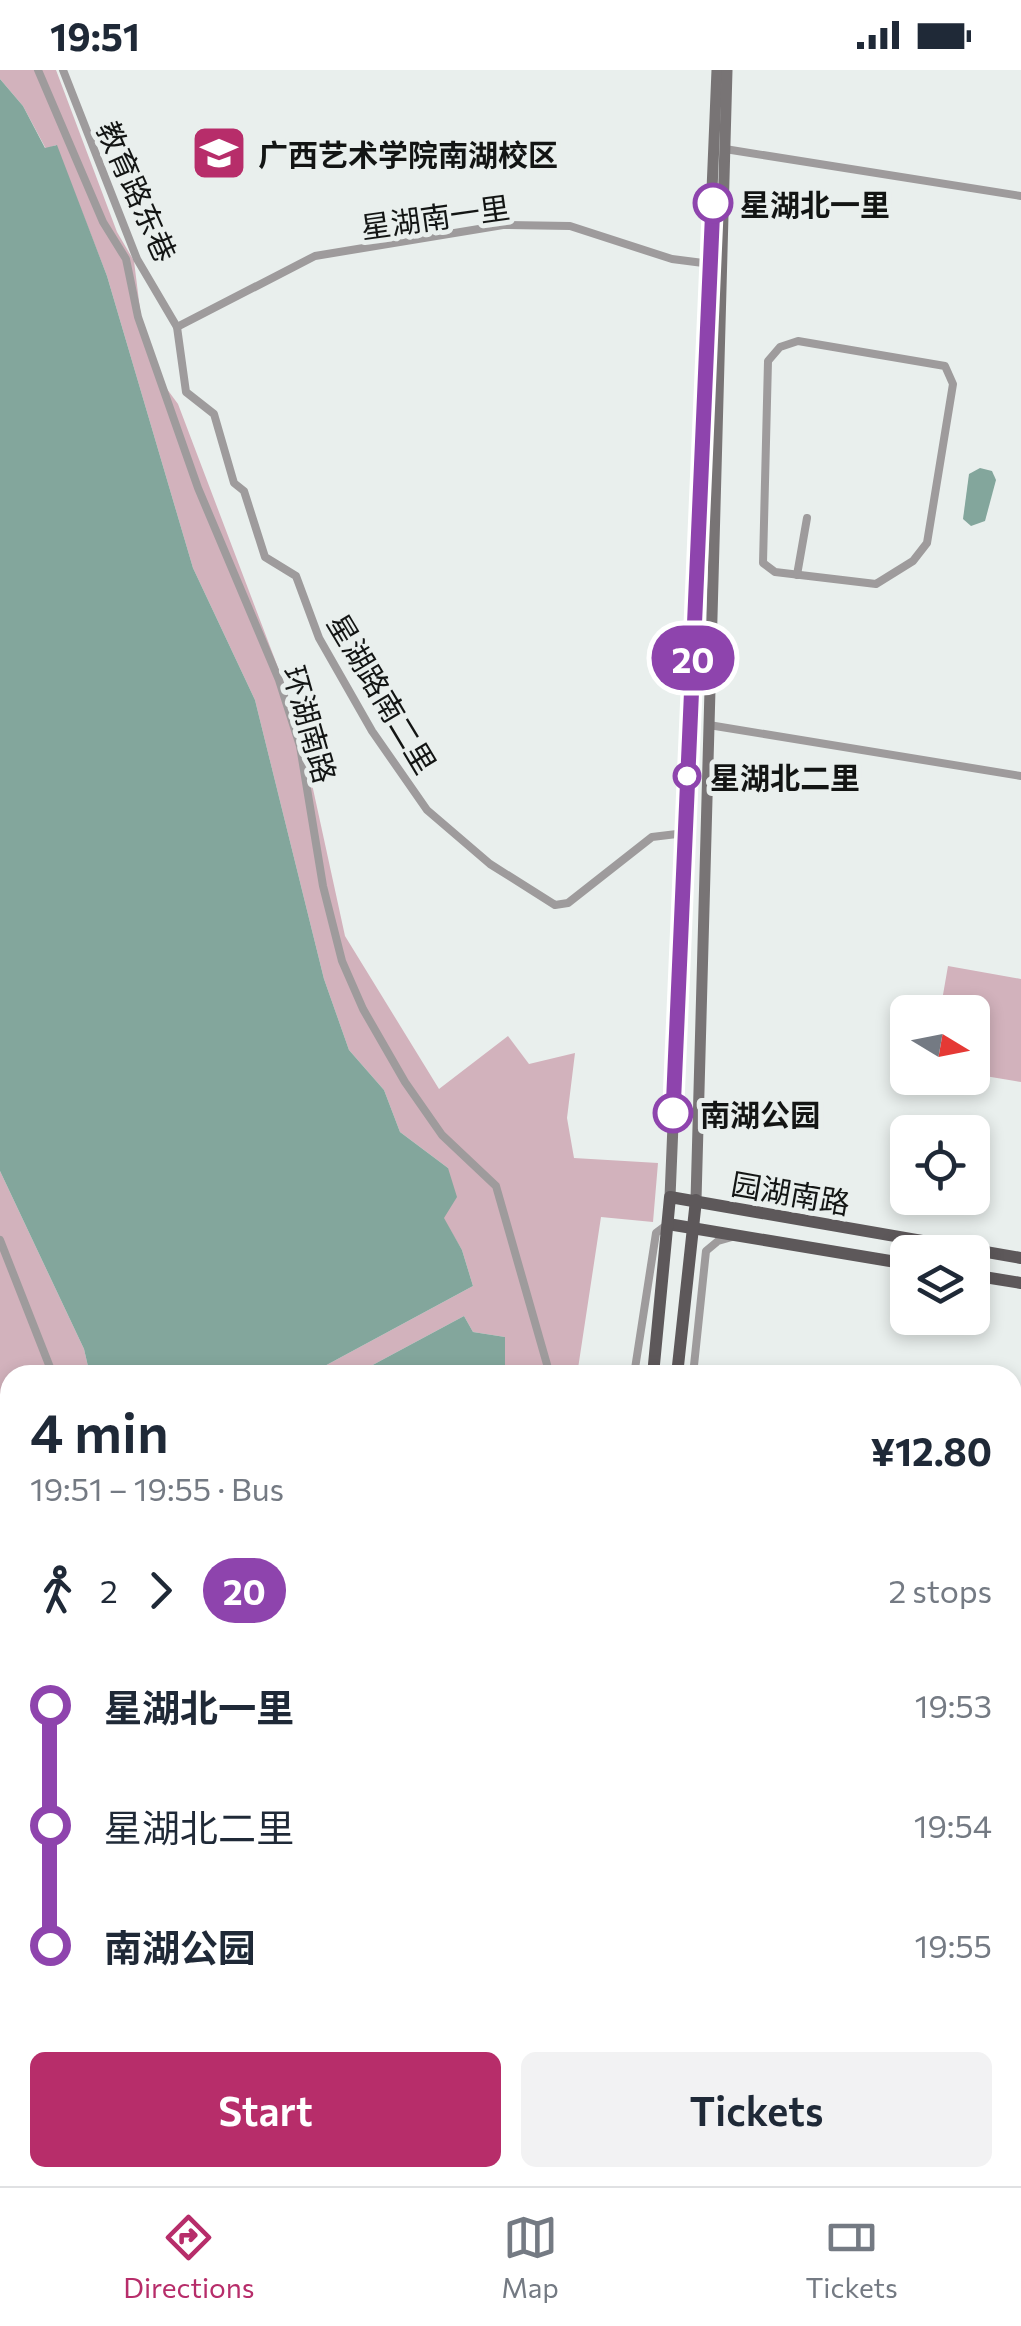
<!DOCTYPE html>
<meta charset="utf-8">
<style>
:root{--surface:#fff;--page:#f2f2f3;--text:#1f2937;--muted:#747a83;--line:#e0e1e3;--accent:#b72d6a}
body{margin:0;font-family:Commissioner,"Noto Sans SC",sans-serif;background:var(--page);color:var(--text);height:100vh;display:flex;flex-direction:column;font-size:38px;white-space:nowrap}
*{box-sizing:border-box;margin:0}
p{font-size:32px;color:var(--muted)}
.icon{flex:none;width:55px;height:55px;fill:none;stroke:currentColor;stroke-width:2;stroke-linecap:round;stroke-linejoin:round}
.map{position:relative;flex:1;overflow:hidden}
.details{position:absolute;left:0px;top:1295px;width:1022px;height:822px;display:flex;flex-direction:column;background:var(--surface);border-radius:30px 30px 0 0;box-shadow:0 5px 15px #0003}
.details>*{flex:none}
.badge{padding:0 20px;border-radius:32px;font-size:35px;line-height:65px}
.needle{width:65px;rotate:100deg}
.tools{position:absolute;left:890px;top:925px;display:grid;gap:20px}
.tools a{display:grid;place-items:center;width:100px;height:100px;border-radius:15px;background:var(--surface);box-shadow:0 5px 15px #0003;font-size:50px}
.map>.badge{position:absolute;translate:-50% -50%;box-shadow:0 0 0 5px #fff}
.legs{display:flex;align-items:center;gap:15px;height:110px;padding:0 30px;font-size:32px}
.legs p{margin-inline-start:auto}
.summary{display:flex;align-items:center;justify-content:space-between;height:170px;padding:0 30px}
h1{font-size:55px;font-weight:600;line-height:75px}
.action{display:flex;gap:20px;margin-top:auto;padding:20px 30px}
.action a{flex:1;height:115px;border-radius:15px;background:var(--accent);color:#fff;font-size:40px;font-weight:600;line-height:115px;text-align:center}
.action a+a{background:var(--page);color:var(--text)}
ul{padding:0 30px;list-style:none}
li{display:flex;align-items:center;gap:35px;height:120px;font-size:38px}
li i{display:grid;place-items:center;width:15px;height:100%;margin:0 12px;background:currentColor}
li i::after{content:'';width:25px;height:25px;margin:-12px;border:8px solid;border-radius:50%;background:var(--surface)}
li p{margin-inline-start:auto}
li:first-child i{background:linear-gradient(#0000 50%,currentColor 0)}
li:last-child i{background:linear-gradient(currentColor 50%,#0000 0)}
.status{display:flex;justify-content:space-between;align-items:center;height:70px;padding:0 50px;background:var(--surface);direction:ltr}
.status svg{height:28px;fill:currentColor}
.menu{display:flex;justify-content:space-around;align-items:center;height:140px;border-top:2px solid var(--line);background:var(--surface);font-size:28px;color:var(--muted)}
.menu a{display:grid;justify-items:center;gap:5px}
.menu .active{color:var(--accent)}
.map>svg:first-child{display:block}
</style>
<div class="status"><b>19:51</b><svg viewBox="0 0 49 12"><path d="M0 12V9h3v3zM5 12V6h3v6zM10 12V3h3v9zM15 12V0h3v12zM26 1h20v11H26zM47 4h2v5h-2z"/></svg></div>
<div class="map">
<svg width="1021" height="2116" viewBox="0 0 1021 2116">
<rect width="100%" height="100%" fill="#e9efed"/>
<g fill="#d2b2bc">
<path d="M0 0H56L117 162 134 191 141 247 164 315 178 334 282 608 305 682 345 866 439 1019 508 966 529 994 575 983 567 1048 574 1088 658 1093 653 1152 601 1147 577 1305H505V1267L473 1262 464 1246 354 1305H308L473 1216 462 1180 443 1148 448 1098 400 1062 384 1020 349 980 324 909 255 630 193 498 107 206 56 75 46 79 23 36 0 9Z"/>
<path d="M948 896 1021 909V1012L973 1004 972 942H940Z"/>
<path d="M0 1101 84 1279 90 1305H10V2108H446L451 2116H0Z"/>
<path d="M626 2108H674L673 2116H625Z"/>
<path d="M920 2108H973L978 2116H925Z"/>
</g>
<g fill="#83a69c">
<path d="M0 9 23 36 45 78 57 75 107 206 193 498 255 630 324 909 349 980 384 1020 400 1062 448 1098 457 1127 444 1148 462 1180 473 1216 308 1305H90L84 1279 0 1101Z"/>
<path d="M980 398 992 401 996 410 985 451 971 456 963 449 969 404Z"/>
<path d="M464 1246 473 1262 505 1267V1305H354Z"/>
<path d="M447 2108H446H626L625 2116H451Z"/>
<path d="M675 2108H920L925 2116H673Z"/>
</g>
<g fill="none" stroke-linecap="round" stroke-linejoin="round">
<path stroke="#c9cecc" stroke-width="12" stroke-dasharray="12 6" stroke-linecap="butt" d="M0 1809 10 1805"/>
<g stroke="#9e9b9c" stroke-width="8">
<path d="M38 0 103 152 126 189 138 247 198 418 279 610 300 676 323 816 342 891 363 939 405 1012 442 1065 496 1116 550 1305"/>
<path d="M63 0 137 189 177 257 186 322 214 344 234 413 244 421 265 487 296 506 319 568 372 661 427 740 490 794 555 835 568 833 652 767 685 763"/>
<path d="M725 79 1021 126"/>
<path d="M177 257 315 186 503 155 570 156 672 189 711 194"/>
<path d="M798 271 945 296 953 314 927 473 913 491 876 514 775 502 763 493 768 291 780 277Z"/>
<path d="M797 505 807 448"/>
<path d="M709 655 1021 706"/>
<path d="M0 1170 53 1305"/>
<path d="M634 1305 656 1163 668 1154"/>
<path d="M693 1305 706 1181 718 1171 732 1167"/>
<path d="M0 1735 10 1714"/>
<path d="M0 1757 10 1765"/>
<path d="M0 1840 10 1826"/>
<path d="M0 1881 10 1904"/>
<path d="M1012 1998 1021 2010"/>
<path d="M179 2108 198 2116"/>
<path d="M421 2108 426 2116"/>
<path d="M954 2108 959 2116"/>
<path d="M982 2108 987 2116"/>
<path d="M293 2116V2108"/>
</g>
<g stroke="#787475" stroke-width="11">
<path d="M670 1127 717 0"/>
<path d="M696 1130 727 0"/>
</g>
<g stroke="#5d585a" stroke-width="12">
<path d="M668 1154 908 1194"/>
<path d="M972 1205 1021 1213"/>
<path d="M653 1305 670 1127 1021 1188"/>
<path d="M677 1305 696 1130"/>
</g>
</g>
<g fill="none" stroke-linecap="round" stroke-linejoin="round">
<g stroke="#fff" stroke-width="22">
<path id="line-1" d="M673 1043 713 133"/>
</g>
<use href="#line-1" stroke="#8e44ad" stroke-width="15"/>
</g>
<defs>
<g id="university-square" transform="scale(2.875)"><rect x="-9" y="-9" width="18" height="18" rx="4" fill="#b72d6a" stroke="#e9efed"/><path d="M0-5L7-2L0 1L-7-2ZM-4 1L0 2.5L4 1V4Q0 6-4 4Z" fill="#fff"/></g>
</defs>
<g fill-rule="evenodd">
<use href="#university-square" x="219" y="83"/>
</g>
<g fill="#fff" stroke="#8e44ad" stroke-width="5">
<circle cx="713" cy="133" r="18"/>
<circle cx="687" cy="706" r="12"/>
<circle cx="673" cy="1043" r="18"/>
</g>
<g text-anchor="middle" dominant-baseline="central" stroke-width="10" stroke-linejoin="round" paint-order="stroke">
<g font-size="30" font-weight="bold" fill="#131514" stroke="#e9efed" text-anchor="start">
<text x="258" y="83">广西艺术学院南湖校区</text>
</g>
<g font-size="30" fill="#131514" stroke="#e9efed">
<text transform="translate(138 121) rotate(66)">教育路东巷</text>
<text transform="translate(435 146) rotate(-8)">星湖南一里</text>
<text transform="translate(383 623) rotate(59)">星湖路南二里</text>
<text transform="translate(311 654) rotate(74)">环湖南路</text>
<text transform="translate(791 1122) rotate(10)">园湖南路</text>
</g>
<g font-size="30" font-weight="bold" fill="#131514" stroke="#e9efed" text-anchor="start">
<text x="740" y="133">星湖北一里</text>
<text x="710" y="706">星湖北二里</text>
<text x="700" y="1043">南湖公园</text>
</g>
</g>
</svg>
<div class="tools">
<a><svg class="needle" viewBox="-14 -14 28 28"><path d="M0-13l5 13h-10z" fill="#e53935"/><path d="M0 13l5-13h-10z" fill="#747a83"/></svg></a>
<a><svg class="icon" aria-label="locate" viewBox="0 0 24 24"><circle cx="12" cy="12" r="6"/><path d="M12 2v4M12 18v4M2 12h4M18 12h4"/></svg></a>
<a><svg class="icon" aria-label="layers" viewBox="0 0 24 24"><path d="M12 4l9 5-9 5-9-5zM3 14l9 5 9-5"/></svg></a>
</div>
<b class="badge" style="left:693px;top:588px;background:#8e44ad;color:#fff">20</b>
<section class="details">
<div class="summary"><div><h1>4 min</h1><p>19:51 – 19:55 · Bus</p></div><b>¥12.80</b></div>
<div class="legs"><svg class="icon" aria-label="walk" viewBox="0 0 24 24"><circle cx="13" cy="4" r="2"/><path d="M13 8l-2 6 4 7M11 14l-3 7M7 12l3-4h3l4 4"/></svg>2<svg class="icon" aria-label="forward" viewBox="0 0 24 24"><path d="M9 5l7 7-7 7"/></svg><b class="badge" style="background:#8e44ad;color:#fff">20</b><p>2 stops</p></div>
<ul>
<li><i style="color:#8e44ad"></i><b>星湖北一里</b><p>19:53</p></li>
<li><i style="color:#8e44ad"></i><span>星湖北二里</span><p>19:54</p></li>
<li><i style="color:#8e44ad"></i><b>南湖公园</b><p>19:55</p></li>
</ul>
<div class="action"><a>Start</a><a>Tickets</a></div>
</section>
</div>
<nav class="menu">
<a class="active"><svg class="icon" aria-label="directions" viewBox="0 0 24 24"><path d="M12 3l9 9-9 9-9-9zM9 14v-3h6M13 9l2 2-2 2"/></svg>Directions</a>
<a><svg class="icon" aria-label="map" viewBox="0 0 24 24"><path d="M3 6l6-2 6 2 6-2v14l-6 2-6-2-6 2zM9 4v14M15 6v14"/></svg>Map</a>
<a><svg class="icon" aria-label="tickets" viewBox="0 0 24 24"><path d="M3 7h18v10H3zM15 7v10"/></svg>Tickets</a>
</nav>
